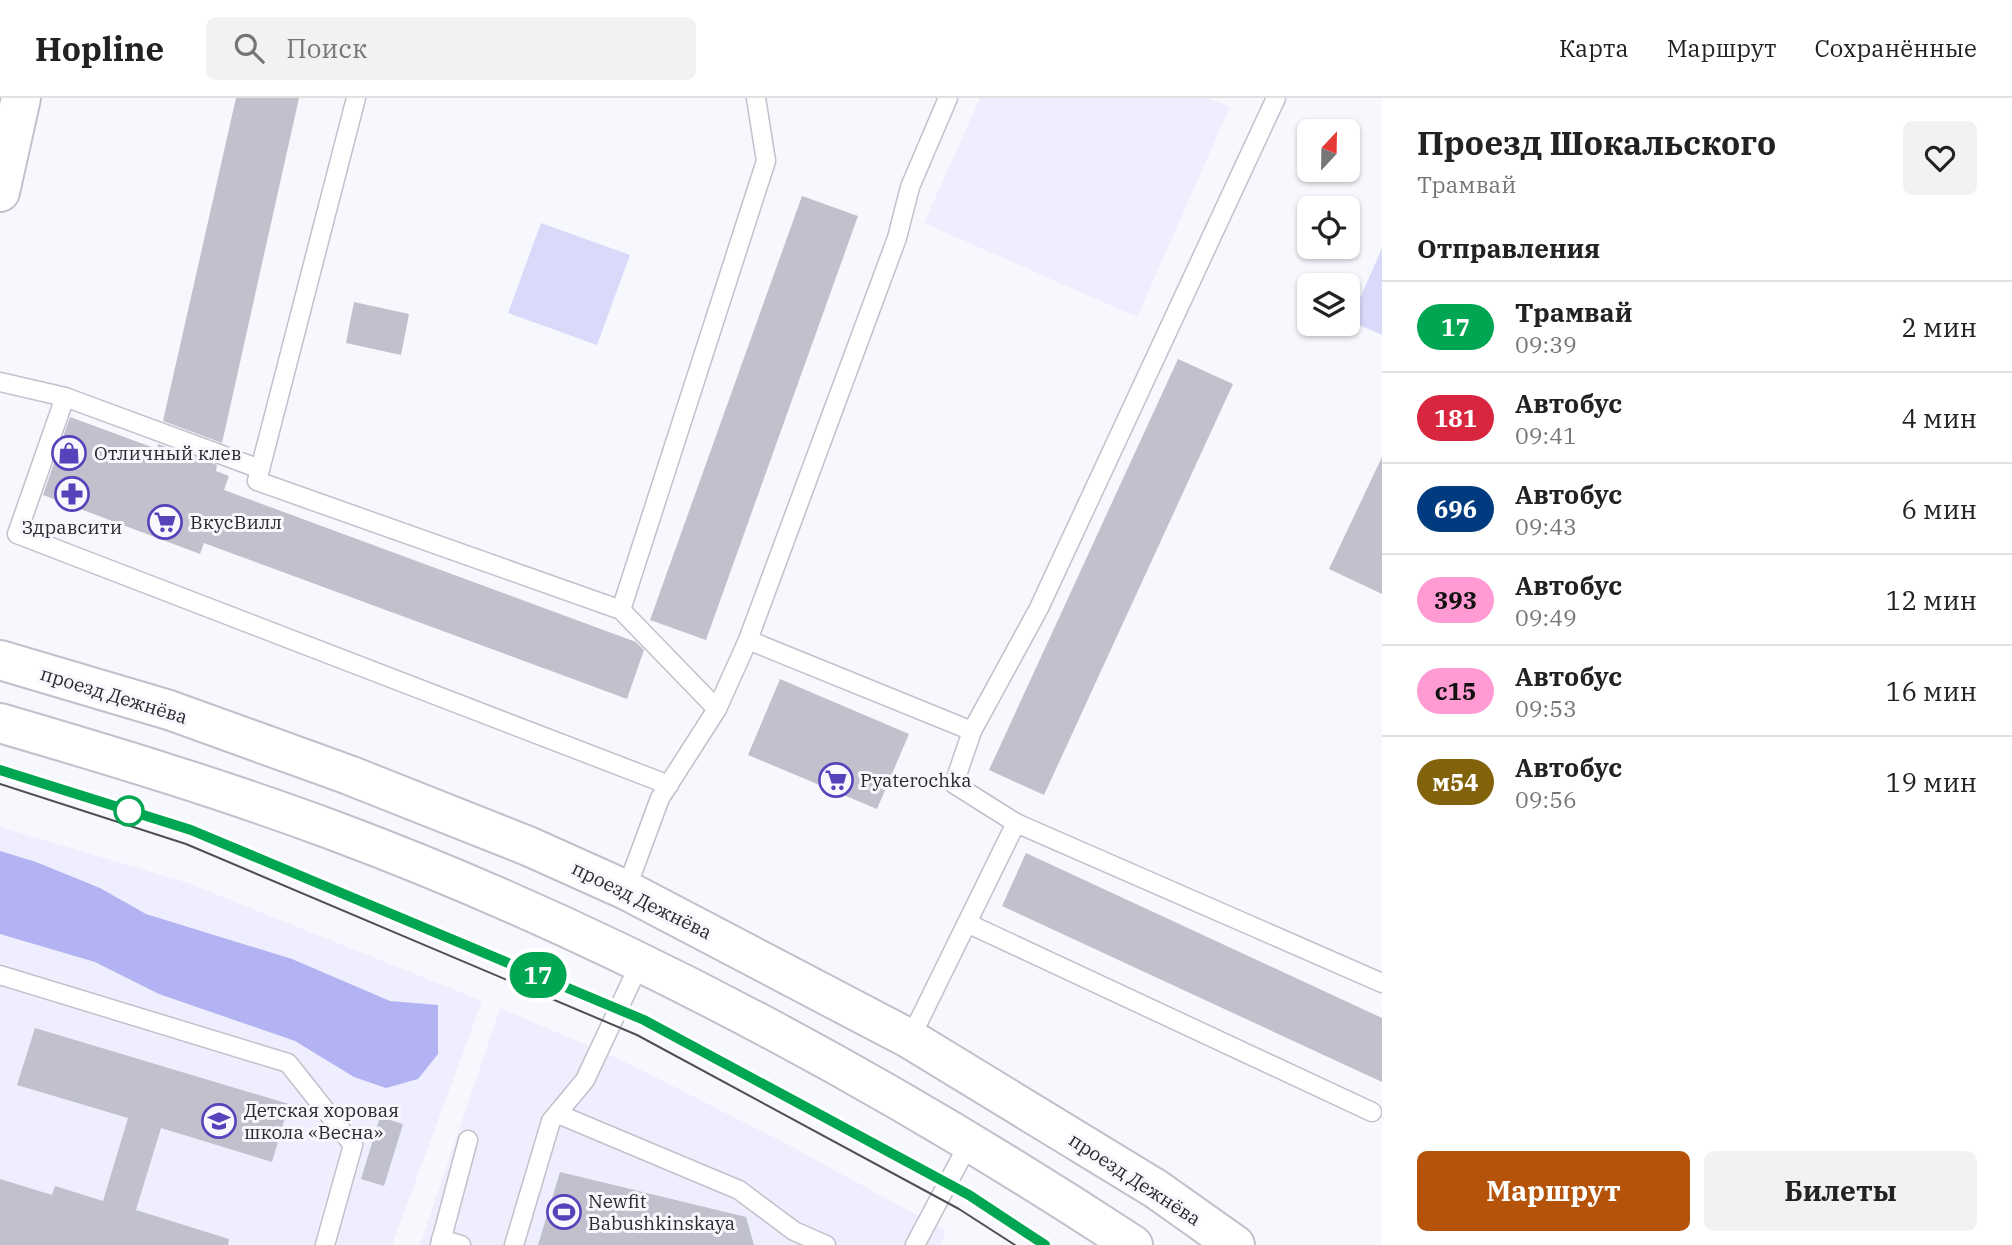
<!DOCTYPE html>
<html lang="ru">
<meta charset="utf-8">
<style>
:root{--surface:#fff;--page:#f2f2f2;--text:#222;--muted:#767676;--line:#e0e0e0;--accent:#b45309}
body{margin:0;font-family:"IBM Plex Serif",serif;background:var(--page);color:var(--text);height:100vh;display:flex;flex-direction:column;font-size:26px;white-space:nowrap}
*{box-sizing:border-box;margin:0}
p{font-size:23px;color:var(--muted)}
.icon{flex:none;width:38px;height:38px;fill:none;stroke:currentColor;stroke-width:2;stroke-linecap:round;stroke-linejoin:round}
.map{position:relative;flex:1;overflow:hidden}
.panel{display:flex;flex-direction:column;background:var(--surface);width:630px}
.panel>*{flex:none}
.badge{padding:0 14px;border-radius:23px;font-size:24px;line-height:46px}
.needle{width:46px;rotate:22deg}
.fabs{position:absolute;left:1297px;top:21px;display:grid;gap:14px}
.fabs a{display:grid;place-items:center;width:63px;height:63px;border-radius:10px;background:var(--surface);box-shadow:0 2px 5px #0004;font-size:35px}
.map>.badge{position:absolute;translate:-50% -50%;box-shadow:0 0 0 4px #fff}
h2{padding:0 35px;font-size:26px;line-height:63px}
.round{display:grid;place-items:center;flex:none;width:74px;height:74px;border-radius:10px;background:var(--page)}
.summary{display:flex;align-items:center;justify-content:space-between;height:119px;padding:0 35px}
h1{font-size:33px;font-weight:700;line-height:52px}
.button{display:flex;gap:14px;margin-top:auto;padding:14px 35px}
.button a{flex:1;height:80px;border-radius:10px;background:var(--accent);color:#fff;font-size:28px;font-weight:700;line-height:80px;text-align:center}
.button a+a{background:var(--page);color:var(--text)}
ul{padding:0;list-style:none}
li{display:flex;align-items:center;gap:21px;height:91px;padding:0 35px;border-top:2px solid var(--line)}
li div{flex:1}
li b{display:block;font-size:26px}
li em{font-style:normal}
li .badge{min-width:77px;font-weight:700;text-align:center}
header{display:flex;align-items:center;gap:42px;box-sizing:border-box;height:98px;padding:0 35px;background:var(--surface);border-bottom:2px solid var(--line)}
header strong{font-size:33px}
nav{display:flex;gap:38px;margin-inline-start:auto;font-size:24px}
.search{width:490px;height:63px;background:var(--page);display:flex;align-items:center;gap:18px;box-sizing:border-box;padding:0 24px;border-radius:10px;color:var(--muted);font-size:26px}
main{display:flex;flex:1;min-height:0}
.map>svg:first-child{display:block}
</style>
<header>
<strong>Hopline</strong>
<div class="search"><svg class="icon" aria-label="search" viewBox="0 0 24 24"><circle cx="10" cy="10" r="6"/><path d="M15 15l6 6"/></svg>Поиск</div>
<nav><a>Карта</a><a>Маршрут</a><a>Сохранённые</a></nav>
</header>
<main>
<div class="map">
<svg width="1382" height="1147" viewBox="0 0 1382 1147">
<rect width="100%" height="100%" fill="#f7f7fe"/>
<g fill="#eeeefe">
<path d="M980 0H1209L1230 9 1137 219 924 125Z"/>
<path d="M0 729 188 785 482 903 392 1147H0Z"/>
<path d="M500 910 623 963 783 1044 946 1133 940 1147H420Z"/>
</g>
<g fill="#d9dafa">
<path d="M541 125 630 157 597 247 508 215Z"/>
<path d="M1382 150V237L1350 223Z"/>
</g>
<path fill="#b3b3f3" d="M0 753 36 764 100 790 146 816 292 861 390 903 438 907V956L418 981 386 990 354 979 295 943 159 896 95 864 0 836Z"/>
<g fill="#c0c1cc">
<path d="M236 0H299L222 345 163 323Z"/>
<path d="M802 98 858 118 706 542 650 522Z"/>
<path d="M354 204 409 216 401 257 346 245Z"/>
<path d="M1178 261 1233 286 1044 697 989 672Z"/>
<path d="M70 319 157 351 158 346 217 367 216 373 229 378 224 392 636 544 644 552 627 601 204 445 200 456 43 397Z"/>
<path d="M1382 359V496L1329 471Z"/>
<path d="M780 581 909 636 877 711 748 657Z"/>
<path d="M1026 755 1382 920V984L1002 808Z"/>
<path d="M35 930 289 1006 272 1064 161 1030 136 1112 229 1141 228 1147H0V1081L52 1097 55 1088 103 1103 128 1020 17 987Z"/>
<path d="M380 1019 403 1026 384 1088 361 1081Z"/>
<path d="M560 1074 746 1119 754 1147H538Z"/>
</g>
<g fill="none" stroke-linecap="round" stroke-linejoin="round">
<g stroke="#c1c1cc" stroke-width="21">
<g id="service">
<path d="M356 0 257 383 621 512 717 611"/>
<path d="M0 284 65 299 17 436 669 687"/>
<path d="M65 299 260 371"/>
<path d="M621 512 766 63 756 0"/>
<path d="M748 542 972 633"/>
<path d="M1016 725 1382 885"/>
<path d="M626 792 660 700 717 611 748 542 897 140 910 89 948 0"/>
<path d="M967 825 1372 1014"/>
<path d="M0 877 288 965 353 1047 325 1147"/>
<path d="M910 941 1016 725 954 686 972 633 1039 510 1276 0"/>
<path d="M558 1016 739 1092 794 1133 826 1147"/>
<path d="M441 1141 461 1147"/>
<path d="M440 1147 468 1042"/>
<path d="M514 1147 551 1023 585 982 640 865"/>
<path d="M915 1147 969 1045"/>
</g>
</g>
<g stroke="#c1c1cc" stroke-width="42">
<path id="tertiary" d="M0 94 21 0"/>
</g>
<g stroke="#c1c1cc" stroke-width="42">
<g id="secondary">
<path d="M0 562 169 612 349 677 528 748 626 792 910 941 1156 1091 1235 1147"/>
<path d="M0 625C113 658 225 692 335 733 616 838 883 983 1133 1147"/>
</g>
</g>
<use href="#service" stroke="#fff" stroke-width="18"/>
<use href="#tertiary" stroke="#fff" stroke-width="38"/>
<use href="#secondary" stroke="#fff" stroke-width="38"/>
<g stroke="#4f4f53" stroke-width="2">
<path d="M0 672 191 732 644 922 969 1097 1045 1147"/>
<path d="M0 686 186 746 637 937 959 1111 1015 1147"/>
</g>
</g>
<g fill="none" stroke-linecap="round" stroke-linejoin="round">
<g stroke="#fff" stroke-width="16">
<path id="line" d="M0 672 191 732 644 922 969 1097 1045 1147"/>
</g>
<use href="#line" stroke="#00a651" stroke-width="10"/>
</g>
<defs>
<g id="shop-ring" transform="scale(1.75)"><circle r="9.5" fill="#f7f7fe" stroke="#5543bb" stroke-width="1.5"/><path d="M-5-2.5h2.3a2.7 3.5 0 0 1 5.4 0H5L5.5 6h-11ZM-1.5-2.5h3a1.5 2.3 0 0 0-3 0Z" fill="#5543bb"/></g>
<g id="pharmacy-ring" transform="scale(1.75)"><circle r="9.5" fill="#f7f7fe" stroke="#5543bb" stroke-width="1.5"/><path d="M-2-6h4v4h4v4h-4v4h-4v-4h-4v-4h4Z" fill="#5543bb"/></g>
<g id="supermarket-ring" transform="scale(1.75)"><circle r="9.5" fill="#f7f7fe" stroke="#5543bb" stroke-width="1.5"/><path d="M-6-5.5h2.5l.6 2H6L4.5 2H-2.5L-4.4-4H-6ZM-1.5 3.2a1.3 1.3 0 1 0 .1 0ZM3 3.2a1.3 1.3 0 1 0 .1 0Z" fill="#5543bb"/></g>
<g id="school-ring" transform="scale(1.75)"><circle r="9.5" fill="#f7f7fe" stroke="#5543bb" stroke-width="1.5"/><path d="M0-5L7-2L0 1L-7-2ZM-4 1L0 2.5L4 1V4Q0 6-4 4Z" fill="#5543bb"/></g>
<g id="stadium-ring" transform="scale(1.75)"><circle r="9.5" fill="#f7f7fe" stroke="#5543bb" stroke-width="1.5"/><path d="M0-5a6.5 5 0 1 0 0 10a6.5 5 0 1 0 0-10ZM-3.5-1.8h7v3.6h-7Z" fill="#5543bb"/></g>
</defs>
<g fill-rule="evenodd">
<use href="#shop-ring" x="69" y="355"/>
<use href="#pharmacy-ring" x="72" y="396"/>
<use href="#supermarket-ring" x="165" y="424"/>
<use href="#supermarket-ring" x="836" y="682"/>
<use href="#school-ring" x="219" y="1023"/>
<use href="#stadium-ring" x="564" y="1114"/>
</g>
<circle fill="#fff" stroke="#00a651" stroke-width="3.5" cx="129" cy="713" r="14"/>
<g text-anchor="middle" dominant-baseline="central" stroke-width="6" stroke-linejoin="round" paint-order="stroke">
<g font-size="19" fill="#2a2a2e" stroke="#f7f7fe" text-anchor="start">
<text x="94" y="355">Отличный клев</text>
<text x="190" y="424">ВкусВилл</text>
<text x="72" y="429" text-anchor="middle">Здравсити</text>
<text x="860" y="682">Pyaterochka</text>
<text x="244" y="1012">Детская хоровая<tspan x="244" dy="22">школа «Весна»</tspan></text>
<text x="588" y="1103">Newfit<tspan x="588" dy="22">Babushkinskaya</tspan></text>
</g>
<g font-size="19" fill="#2a2a2e" stroke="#f7f7fe">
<text transform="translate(114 597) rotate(17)">проезд Дежнёва</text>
<text transform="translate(642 802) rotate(26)">проезд Дежнёва</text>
<text transform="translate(1135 1081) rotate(33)">проезд Дежнёва</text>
</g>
</g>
</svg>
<div class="fabs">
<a><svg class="needle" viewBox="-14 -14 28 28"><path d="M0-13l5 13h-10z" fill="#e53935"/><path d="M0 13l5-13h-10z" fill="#767676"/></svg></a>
<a><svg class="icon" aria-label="locate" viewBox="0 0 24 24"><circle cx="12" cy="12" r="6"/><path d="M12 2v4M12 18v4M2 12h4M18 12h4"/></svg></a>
<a><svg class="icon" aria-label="layers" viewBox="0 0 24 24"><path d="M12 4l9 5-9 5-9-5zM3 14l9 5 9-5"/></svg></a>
</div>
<b class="badge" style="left:538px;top:877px;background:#00a651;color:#fff">17</b>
</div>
<section class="panel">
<div class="summary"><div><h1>Проезд Шокальского</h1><p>Трамвай</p></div><a class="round"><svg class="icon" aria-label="heart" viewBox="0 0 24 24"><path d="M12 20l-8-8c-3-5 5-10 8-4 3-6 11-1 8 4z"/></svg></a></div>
<h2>Отправления</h2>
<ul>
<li><span class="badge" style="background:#00a651;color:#fff">17</span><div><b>Трамвай</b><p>09:39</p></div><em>2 мин</em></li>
<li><span class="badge" style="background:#d7263d;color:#fff">181</span><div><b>Автобус</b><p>09:41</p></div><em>4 мин</em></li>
<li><span class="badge" style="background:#003b80;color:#fff">696</span><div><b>Автобус</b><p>09:43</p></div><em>6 мин</em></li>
<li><span class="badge" style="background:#ff9ad2;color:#111">393</span><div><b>Автобус</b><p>09:49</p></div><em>12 мин</em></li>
<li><span class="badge" style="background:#ff9ad2;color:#111">с15</span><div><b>Автобус</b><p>09:53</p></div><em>16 мин</em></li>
<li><span class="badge" style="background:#82630c;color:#fff">м54</span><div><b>Автобус</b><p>09:56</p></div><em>19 мин</em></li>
</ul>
<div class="button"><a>Маршрут</a><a>Билеты</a></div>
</section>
</main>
